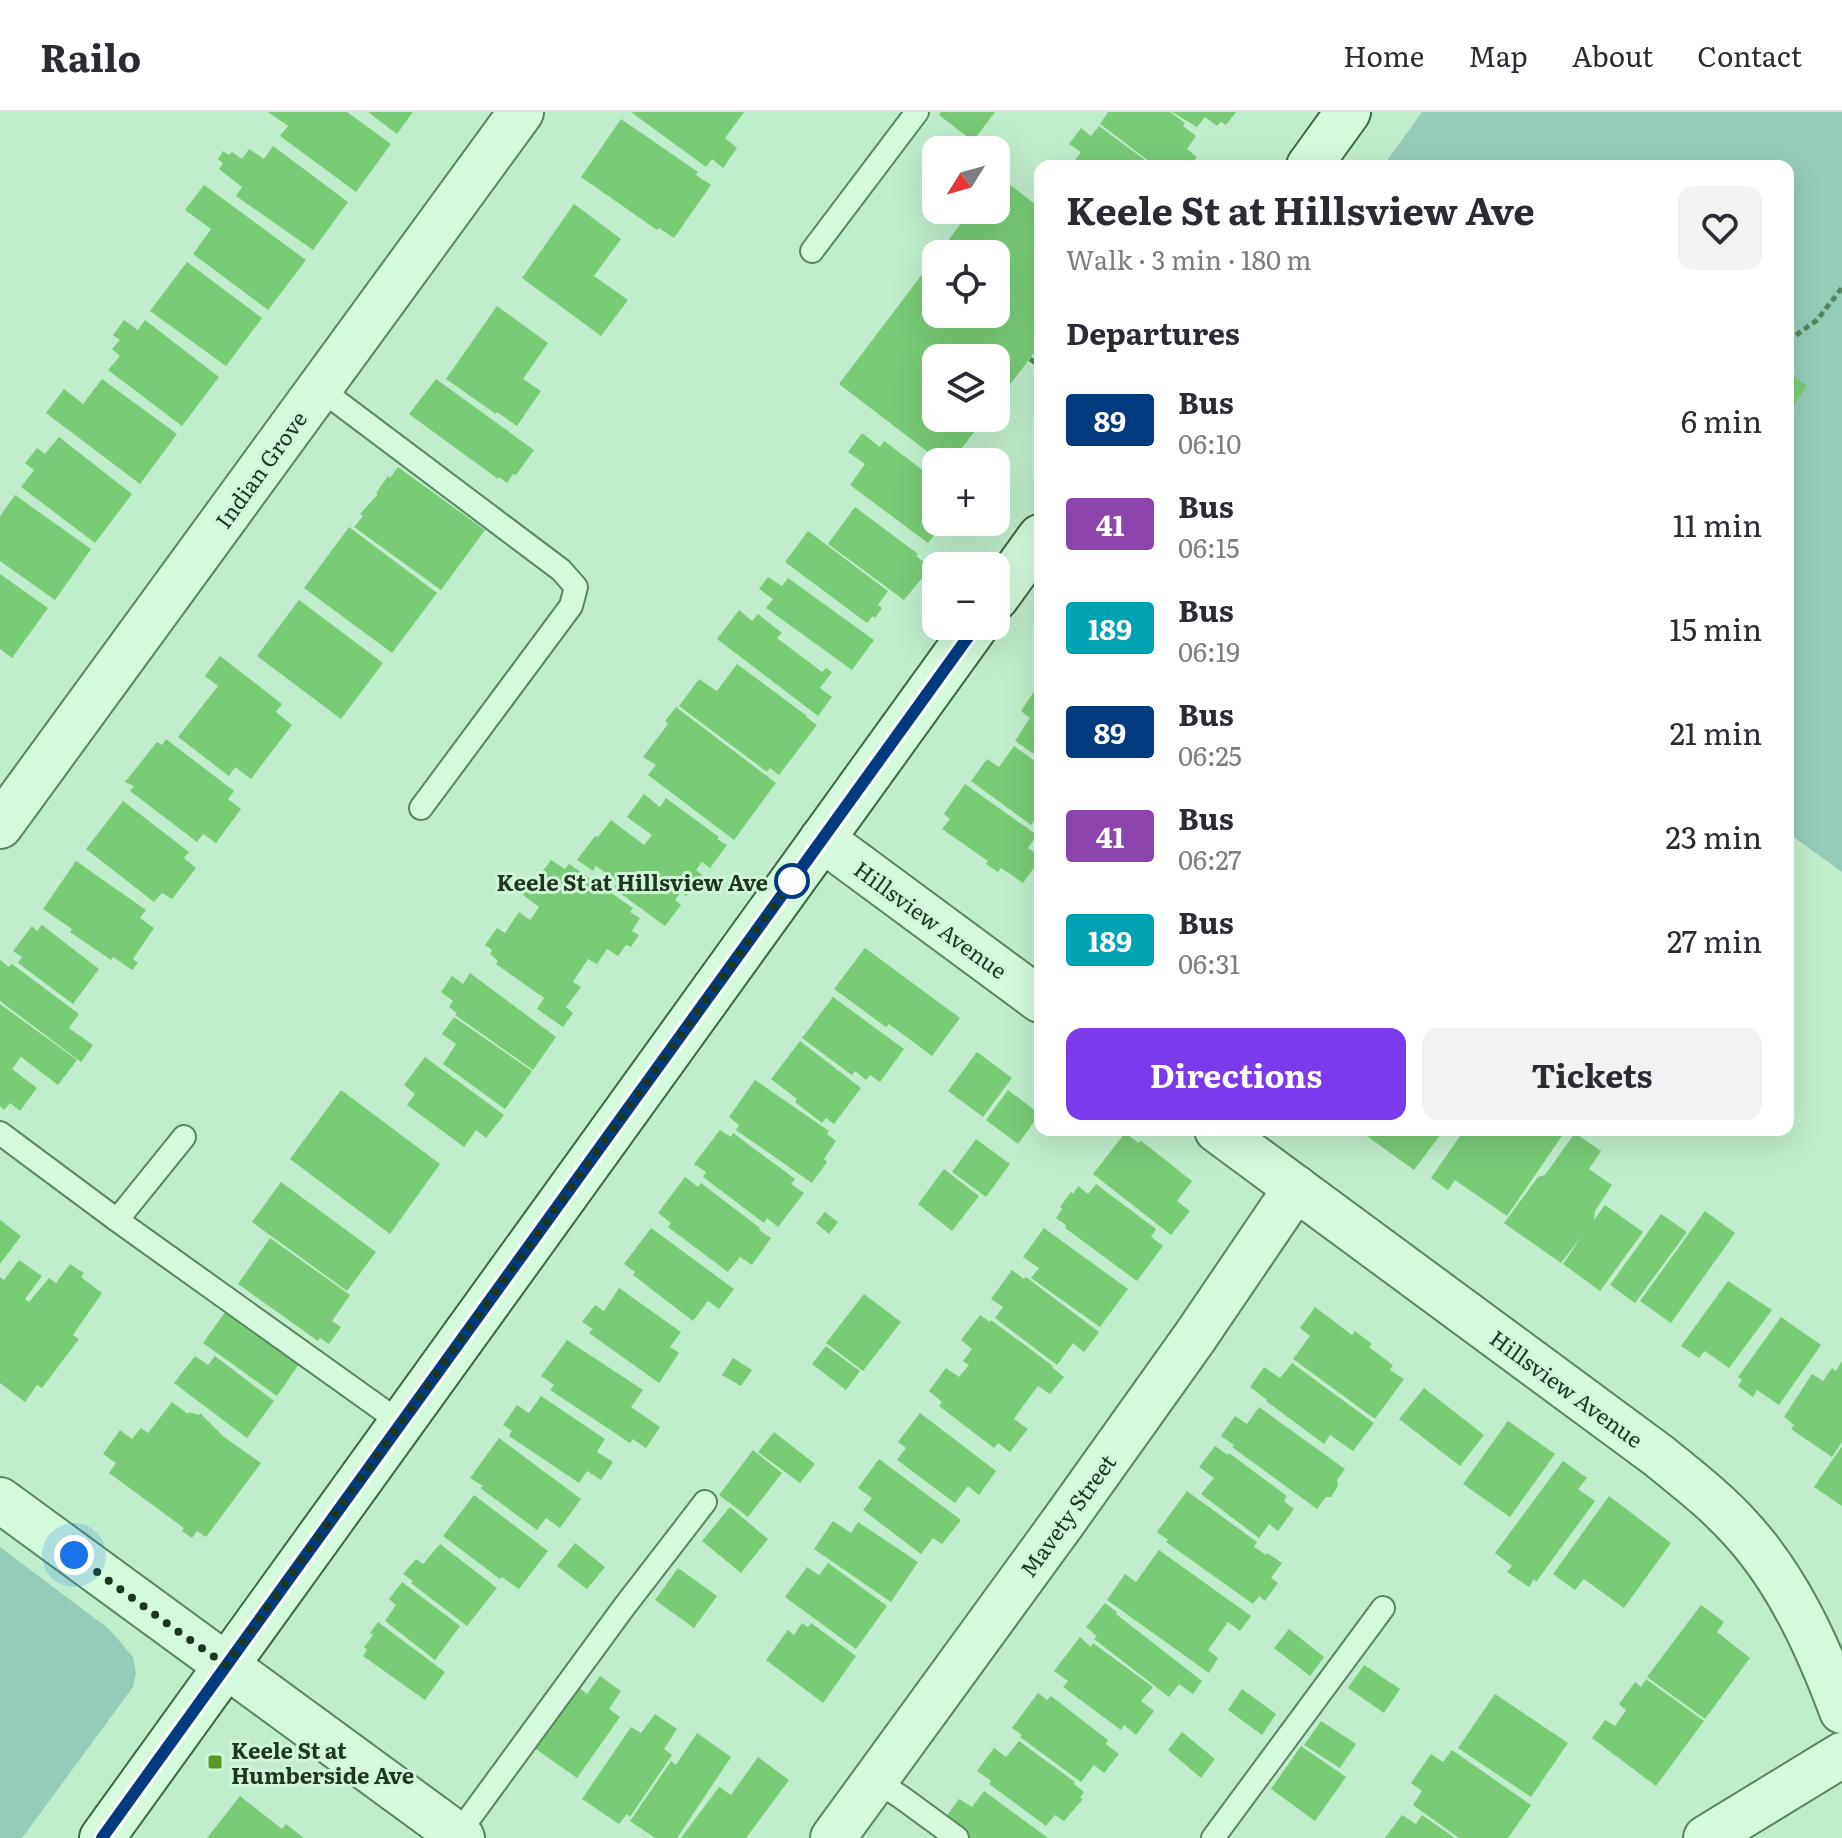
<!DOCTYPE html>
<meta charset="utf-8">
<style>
:root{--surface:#fff;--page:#f2f2f3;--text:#2b2b33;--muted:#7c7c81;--line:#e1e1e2;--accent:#7c3aed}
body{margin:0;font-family:Literata,serif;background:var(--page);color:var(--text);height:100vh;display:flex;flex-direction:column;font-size:30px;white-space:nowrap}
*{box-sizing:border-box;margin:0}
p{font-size:26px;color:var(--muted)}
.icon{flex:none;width:44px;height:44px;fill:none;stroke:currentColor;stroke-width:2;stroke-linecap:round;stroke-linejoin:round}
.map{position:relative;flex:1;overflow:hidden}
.drawer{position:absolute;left:1034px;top:48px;width:760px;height:976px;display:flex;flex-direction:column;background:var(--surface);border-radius:16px;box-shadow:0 8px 32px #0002}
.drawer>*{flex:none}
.badge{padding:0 16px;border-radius:6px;font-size:28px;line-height:52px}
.needle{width:52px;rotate:233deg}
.tools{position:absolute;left:922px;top:24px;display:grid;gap:16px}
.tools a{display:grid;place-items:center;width:88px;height:88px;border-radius:16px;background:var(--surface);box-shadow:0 8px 32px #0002;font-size:40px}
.you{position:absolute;width:40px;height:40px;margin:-20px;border:6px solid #fff;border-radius:50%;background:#1a73e8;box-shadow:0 0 0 12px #1a73e833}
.map>.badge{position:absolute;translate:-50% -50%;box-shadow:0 0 0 4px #fff}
h2{padding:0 32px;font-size:30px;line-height:72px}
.round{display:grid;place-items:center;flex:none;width:84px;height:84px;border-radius:16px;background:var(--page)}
.head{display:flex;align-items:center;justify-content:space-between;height:136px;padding:0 32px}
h1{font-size:38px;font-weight:700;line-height:60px}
.cta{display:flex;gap:16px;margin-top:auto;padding:16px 32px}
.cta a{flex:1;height:92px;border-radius:16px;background:var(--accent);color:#fff;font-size:32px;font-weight:700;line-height:92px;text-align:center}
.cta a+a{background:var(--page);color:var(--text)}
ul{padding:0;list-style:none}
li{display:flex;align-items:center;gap:24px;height:104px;padding:0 32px}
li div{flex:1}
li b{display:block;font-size:30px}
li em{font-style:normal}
li .badge{min-width:88px;font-weight:700;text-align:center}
header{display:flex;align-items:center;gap:48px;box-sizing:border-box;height:112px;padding:0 40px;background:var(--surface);border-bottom:2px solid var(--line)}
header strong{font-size:38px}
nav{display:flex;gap:44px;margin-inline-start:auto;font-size:28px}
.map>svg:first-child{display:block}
</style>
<header>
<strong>Railo</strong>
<nav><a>Home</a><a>Map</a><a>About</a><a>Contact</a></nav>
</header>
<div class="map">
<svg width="1842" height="1726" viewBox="0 0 1842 1726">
<rect width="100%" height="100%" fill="#c0eecc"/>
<g fill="#94ccba">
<path d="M1422 0H1842V760L1788 721V54H1383Z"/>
<path d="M0 1435 109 1517 133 1545 136 1561 133 1575 22 1726H0Z"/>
</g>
<g fill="#78cc76">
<path d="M268 0H347L391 32 356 80 280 24 288 14Z"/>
<path d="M368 0H413L397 22Z"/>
<path d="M631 0H744L725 26 737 36 723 56 712 47 706 55Z"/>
<path d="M941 0H995L973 29 939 3Z"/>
<path d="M1108 0H1170L1185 11 1183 14 1196 24 1187 37 1197 45 1190 54H1161L1156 51 1154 53 1100 12Z"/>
<path d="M1172 0H1236L1226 13 1221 10 1217 14 1205 5 1197 15Z"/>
<path d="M621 7 698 60 696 63 711 73 674 126 659 116 657 118 581 65Z"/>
<path d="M1099 14 1153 54H1074L1072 52 1081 40 1069 32 1081 16 1091 24Z"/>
<path d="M273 34 348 90 313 138 236 84 242 75 219 57 223 51 218 47 223 39 229 43 232 40 242 47 249 37 264 47Z"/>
<path d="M997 63 1040 96V233L996 291V246H936V306H985L951 350H941L839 272 936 144V202H996V142H938L971 98H996Z"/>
<path d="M204 73 306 148 268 198 193 142 211 117 185 98Z"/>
<path d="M574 92 621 127 594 164 628 188 601 224 522 166Z"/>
<path d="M187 150 262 206 226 254 150 199Z"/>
<path d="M497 194 548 231 523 267 541 279 517 314 497 300 496 302 446 267Z"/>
<path d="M124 208 138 218 145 208 219 265 182 314 108 258 120 244 112 237 120 228 113 223Z"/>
<path d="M1788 260 1807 274 1788 301Z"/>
<path d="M102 267 177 322 140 372 46 301 64 277 83 292Z"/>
<path d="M436 267 534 338 516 363 513 362 507 371 499 365 498 367 409 302Z"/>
<path d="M862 321 880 335 884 329 936 368V410H945L928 431 850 373 865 352 848 340Z"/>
<path d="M59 325 132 382 95 431 21 375 34 358 25 351 37 336 45 342Z"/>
<path d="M398 355 485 418 441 478 354 415 363 404 360 402 378 382 376 381 388 364 390 366Z"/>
<path d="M15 383 91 437 55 488 0 449V404Z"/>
<path d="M855 395 918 442 916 444 931 455 904 488 828 432Z"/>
<path d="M349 415 437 481 392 541 304 476Z"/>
<path d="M808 419 888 479 878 493 882 496 875 506 873 504 867 511 785 450Z"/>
<path d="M0 462 48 496 12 546 0 537Z"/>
<path d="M768 465 782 474 788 466 874 528 852 558 766 496 773 487 759 477Z"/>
<path d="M299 488 383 551 341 607 257 544Z"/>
<path d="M739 498 752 509 758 502 782 521 777 526 822 560 826 556 832 560 820 576 832 585 818 604 717 527Z"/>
<path d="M220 544 282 592 276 600 292 613 251 667 235 655 229 664 178 625 218 574 205 564Z"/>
<path d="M737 552 807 604 806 605 817 613 779 663 770 656 767 660 679 594 699 567 717 579Z"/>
<path d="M1037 575 1040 577V646L1015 629 1030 606 1021 599Z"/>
<path d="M676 595 776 671 734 728 648 663 656 653 643 645 668 612 665 609Z"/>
<path d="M166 627 234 679 228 687 241 697 216 731 203 722 197 730 130 679 134 674 125 670 157 630 162 633Z"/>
<path d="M1014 634 1040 653V707L1037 705 1031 713 971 669 987 647 999 655Z"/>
<path d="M965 672 1037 723 1028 736 1040 744V747L1023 771 1001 756 998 760 986 752 988 749 942 717 950 707 944 702Z"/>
<path d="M644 682 660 695 666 686 719 725 717 727 727 733 710 756 702 750 696 758 702 763 686 784 681 780 675 788 681 793 665 814 613 776 618 770 596 754 593 759 577 748 595 724 598 725 611 708 644 733 652 723 627 705Z"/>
<path d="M123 689 189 740 184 746 196 756 172 787 162 781 154 790 86 737Z"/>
<path d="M551 748 565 757 569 752 633 796 630 800 640 806 632 819 639 823 631 835 626 833 618 844 607 837 597 852 588 847 573 870 581 875 566 895 573 901 563 915 537 897 544 886 496 852 498 849 490 842 492 838 485 833 497 816 505 821 519 800 530 808 539 795 523 783 533 768H536Z"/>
<path d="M76 749 146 798 140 806 154 816 133 847 138 851 132 858 113 845 111 848 70 820 72 817 43 797Z"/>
<path d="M42 813 99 857 73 892 18 851 22 845 13 839 32 814 37 819Z"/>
<path d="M865 836 960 906 932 944 889 912 886 915 834 877Z"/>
<path d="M0 848 9 855 12 852 79 902 69 916 93 933 81 950 0 889Z"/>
<path d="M470 861 556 925 533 958 455 903 457 901 449 895 453 889 441 880 452 864 463 872Z"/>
<path d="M833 885 904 937 880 970 870 963 866 968 855 959 852 963 802 926Z"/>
<path d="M0 892 77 948 58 973 21 945 12 957 37 976 20 999 10 991 4 998 0 994Z"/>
<path d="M454 905 532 959 505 997 443 952 456 932 442 922Z"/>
<path d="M800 929 861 976 834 1012 826 1006 822 1011 795 990 797 987 771 967Z"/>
<path d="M977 940 1012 966 983 1005 948 979Z"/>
<path d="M425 945 504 1003 486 1026 476 1018 464 1035 407 993 415 982 404 973Z"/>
<path d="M755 968 829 1019 827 1022 836 1029 824 1047 827 1050 812 1071 736 1018 739 1013 729 1005Z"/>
<path d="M341 978 440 1052 390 1122 290 1047Z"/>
<path d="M1008 978 1040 1002 1018 1032 986 1008Z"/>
<path d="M720 1018 731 1025 733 1021 795 1067 791 1072 804 1081 778 1115 767 1106 764 1111 703 1065 706 1060 694 1052Z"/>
<path d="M1366 1018H1444L1414 1058 1364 1022Z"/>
<path d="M1464 1018H1566L1507 1104 1455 1068 1448 1078 1431 1066Z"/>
<path d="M1125 1021 1139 1031 1140 1028 1192 1069 1177 1089 1190 1099 1171 1123 1093 1062Z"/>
<path d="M1575 1021 1601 1039 1589 1057 1612 1073 1595 1099 1594 1108 1605 1093 1643 1120 1600 1179 1563 1152 1582 1124 1561 1151 1504 1111 1538 1065 1545 1063Z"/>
<path d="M976 1027 1010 1052 986 1085 952 1060Z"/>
<path d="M944 1057 979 1084 952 1119 918 1092Z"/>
<path d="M685 1065 698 1075 701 1071 760 1116 759 1118 771 1126 752 1153 740 1145 728 1160 668 1115 671 1111 658 1101Z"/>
<path d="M281 1070 376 1140 347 1179 252 1110Z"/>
<path d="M1096 1072 1156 1117 1151 1125 1163 1134 1137 1169 1065 1116 1066 1113 1056 1106 1062 1097 1060 1095 1071 1080 1073 1082 1078 1074 1088 1082Z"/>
<path d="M1705 1099 1735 1121 1671 1211 1640 1189Z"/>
<path d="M825 1100 838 1110 829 1122 816 1111Z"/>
<path d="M1661 1102 1687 1120 1635 1191 1610 1173Z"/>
<path d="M0 1108 21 1124 0 1152Z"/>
<path d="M651 1116 734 1177 719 1197 708 1189 693 1209 633 1163 635 1160 624 1152Z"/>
<path d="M1044 1116 1128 1177 1100 1215 1031 1166 1039 1156 1023 1145Z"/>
<path d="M270 1126 350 1183 332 1209 341 1215 329 1232 320 1226 318 1229 238 1172Z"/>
<path d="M19 1148 42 1164 25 1187 29 1190 49 1166 56 1171 70 1152 84 1161 81 1165 102 1181 73 1223 79 1227 42 1276 37 1273 25 1290 0 1271V1165L4 1168Z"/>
<path d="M1012 1158 1024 1167 1026 1165 1099 1220 1084 1240 1073 1231 1057 1253 995 1206 1003 1195 991 1187Z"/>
<path d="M1728 1169 1772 1198 1729 1256 1705 1239 1699 1246 1681 1234Z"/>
<path d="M619 1176 681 1220 670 1235 679 1241 659 1271 589 1221 593 1217 582 1210 595 1193 604 1199Z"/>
<path d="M864 1182 901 1210 863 1259 826 1231Z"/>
<path d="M1315 1195 1352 1223 1355 1219 1372 1232 1369 1235 1393 1253 1390 1258 1404 1267 1375 1307 1293 1247 1310 1224 1300 1216Z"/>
<path d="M226 1199 299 1252 277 1284 203 1231Z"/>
<path d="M980 1203 990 1210 991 1208 1053 1254 1052 1255 1064 1265 1050 1282 1038 1274 1023 1294 1014 1307 1028 1317 1010 1340 998 1331 994 1336 939 1294 942 1290 929 1279 946 1256 959 1265 969 1253 963 1249 972 1237 961 1228Z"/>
<path d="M1781 1205 1821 1233 1779 1293 1757 1278 1753 1285 1738 1274 1742 1268 1738 1265Z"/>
<path d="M567 1228 643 1278 631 1295 660 1315 646 1336 633 1327 630 1331 550 1278 554 1273 541 1264Z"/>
<path d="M826 1234 860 1259 846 1278 812 1252Z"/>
<path d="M195 1244 208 1253 215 1244 274 1289 247 1326 174 1271Z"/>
<path d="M733 1246 752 1258 741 1274 722 1263Z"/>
<path d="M1842 1249V1330L1832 1345 1791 1317 1794 1313 1784 1305 1812 1262 1823 1269 1832 1256 1836 1259Z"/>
<path d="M1292 1251 1374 1311 1353 1339 1330 1323 1324 1332 1266 1289 1267 1288 1250 1275 1264 1255 1280 1266Z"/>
<path d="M1424 1276 1484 1323 1460 1354 1399 1307Z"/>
<path d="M541 1284 605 1327 597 1340 613 1350 601 1368 587 1359 579 1371 509 1324 512 1319 503 1313 517 1293 529 1301Z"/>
<path d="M172 1290 188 1302 189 1300 199 1303 200 1301 224 1325 261 1351 206 1425 197 1419 192 1426 182 1419 184 1416 109 1361 116 1351 103 1342 120 1318 132 1327 141 1316 148 1321Z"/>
<path d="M1259 1295 1345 1357 1337 1368 1338 1374 1331 1385H1326L1317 1397 1232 1335 1234 1333 1221 1324 1235 1304 1247 1312Z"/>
<path d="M920 1301 996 1359 979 1383 968 1374 955 1391 897 1348 906 1336 898 1330Z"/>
<path d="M1508 1309 1555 1342 1510 1405 1463 1372Z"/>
<path d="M774 1320 815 1352 800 1371 758 1340Z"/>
<path d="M499 1326 581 1387 560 1416 546 1406 537 1418 480 1376 483 1374 470 1366Z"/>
<path d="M1215 1334 1228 1343 1229 1341 1287 1384 1284 1389 1294 1397 1278 1419 1269 1412 1259 1426 1201 1382 1214 1366 1199 1355Z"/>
<path d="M1842 1334V1394L1814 1375Z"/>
<path d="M753 1338 782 1361 748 1405 719 1383Z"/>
<path d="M879 1347 961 1408 942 1432 933 1426 921 1442 863 1398 872 1386 858 1376Z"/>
<path d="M1563 1349 1587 1366 1578 1377 1595 1389 1536 1470 1534 1467 1529 1475 1507 1460 1512 1454 1495 1441Z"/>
<path d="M1187 1379 1257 1430 1254 1435 1266 1443 1267 1441 1282 1451 1271 1466 1278 1471 1265 1489 1259 1484 1253 1492 1166 1430 1168 1428 1157 1420Z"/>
<path d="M474 1383 548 1439 519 1477 502 1465 500 1467 443 1424Z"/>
<path d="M1609 1384 1671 1431 1624 1496 1584 1467 1575 1478 1553 1462Z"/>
<path d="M730 1395 768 1427 741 1461 702 1429Z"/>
<path d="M833 1409 851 1421 858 1410 918 1450 891 1490 814 1437Z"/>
<path d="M575 1431 605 1455 587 1477 557 1454Z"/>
<path d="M440 1432 497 1476 467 1514 411 1471 413 1469 403 1462 416 1447 423 1452Z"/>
<path d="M1159 1438 1251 1504 1240 1519 1228 1510 1208 1538 1218 1546 1209 1561 1107 1488 1125 1462 1136 1470Z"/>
<path d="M828 1451 887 1494 856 1537 785 1485 807 1455 819 1463Z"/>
<path d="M678 1456 717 1484 694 1516 655 1488Z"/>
<path d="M402 1470 460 1514 435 1548 385 1509 396 1493 389 1487Z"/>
<path d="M1105 1491 1117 1500 1116 1502 1202 1569 1193 1582 1179 1572 1169 1585 1094 1527 1097 1524 1086 1515Z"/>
<path d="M1701 1493 1724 1510 1717 1520 1750 1546 1705 1607 1647 1565Z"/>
<path d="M378 1510 445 1560 425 1588 363 1544 367 1538 364 1535 373 1523 370 1521Z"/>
<path d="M802 1511 808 1515 811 1511 856 1544 823 1591 766 1548 788 1518 794 1523Z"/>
<path d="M1289 1517 1324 1545 1310 1564 1274 1536Z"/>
<path d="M1080 1525 1091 1535 1093 1531 1153 1575 1141 1589 1154 1599 1136 1623 1124 1613 1121 1618 1063 1575 1068 1569 1054 1559Z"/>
<path d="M1364 1553 1400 1577 1384 1601 1348 1576Z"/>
<path d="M600 1564 621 1579 609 1597 620 1605 577 1666 533 1635 577 1574 587 1582Z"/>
<path d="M1646 1567 1704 1609 1656 1674 1592 1626 1605 1608 1615 1614 1626 1598 1619 1592 1635 1570 1641 1575Z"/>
<path d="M1242 1577 1276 1602 1262 1623 1228 1598Z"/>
<path d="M1038 1581 1047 1588 1051 1584 1108 1628 1106 1632 1119 1642 1104 1661 1094 1653 1081 1670 1020 1625 1022 1623 1012 1616Z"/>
<path d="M1495 1582 1568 1631 1531 1685 1458 1636Z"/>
<path d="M655 1602 677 1617 664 1637 672 1643 630 1705 627 1702 619 1712 582 1687 631 1615 641 1621Z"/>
<path d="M1321 1609 1356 1632 1340 1656 1304 1633Z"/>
<path d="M1182 1620 1215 1647 1201 1666 1168 1638Z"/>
<path d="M697 1621 731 1645 677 1726H655L630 1709 671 1649 676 1653Z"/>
<path d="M1019 1629 1075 1670 1074 1672 1084 1680 1080 1686 1083 1687 1064 1709 1055 1703 1046 1714 989 1672 991 1669 977 1659 994 1636 1006 1645Z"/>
<path d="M1301 1634 1346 1665 1315 1709 1271 1677Z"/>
<path d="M1452 1638 1531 1693 1508 1726H1459L1413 1693 1422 1679 1411 1671 1431 1642 1443 1650Z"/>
<path d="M758 1645 789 1668 746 1726H681L719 1675 731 1683Z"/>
<path d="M984 1679 1048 1726H960L942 1710 959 1687 972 1695Z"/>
<path d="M240 1684 282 1717 286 1712 304 1726H207Z"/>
<path d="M1402 1703 1416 1712 1422 1703 1455 1726H1385Z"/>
</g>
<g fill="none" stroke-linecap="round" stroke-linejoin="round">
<g stroke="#58875d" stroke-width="26">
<g id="lane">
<path d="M812 139 917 0"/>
<path d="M319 276 561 458 576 475 571 494 421 696"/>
<path d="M0 1021 117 1108 401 1311"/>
<path d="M117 1108 184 1025"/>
<path d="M875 1668 901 1685 957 1726"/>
<path d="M457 1723 624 1495 705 1390"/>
<path d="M1213 1726 1383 1496"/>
</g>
</g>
<g stroke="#58875d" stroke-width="48">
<g id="street">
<path d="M0 714 521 0"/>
<path d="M822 727 1040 888"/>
<path d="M1217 1018 1659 1344C1687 1367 1717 1390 1741 1417 1788 1468 1818 1535 1842 1599"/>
<path d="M0 1388 462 1726"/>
<path d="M833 1726 1066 1406 1195 1225 1296 1076"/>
<path d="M1706 1726 1842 1643"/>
</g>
</g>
<g stroke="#3b693e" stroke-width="48">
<g id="secondary">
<path d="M1309 54 1348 0"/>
<path d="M996 486 1040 425"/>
<path d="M102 1726 976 514"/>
</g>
</g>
<g stroke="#58875d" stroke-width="5" stroke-dasharray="6 4" stroke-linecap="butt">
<path d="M1788 229 1817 208 1842 176"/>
<path d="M1030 247 1040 254"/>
</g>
<use href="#lane" stroke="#d4f9dd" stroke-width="22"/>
<use href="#street" stroke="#d4f9dd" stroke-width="44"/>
<use href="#secondary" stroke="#d4f9dd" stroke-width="44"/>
</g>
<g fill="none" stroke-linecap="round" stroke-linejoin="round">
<g stroke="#fff" stroke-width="18">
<path id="line" d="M102 1726 976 514"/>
</g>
<use href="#line" stroke="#003b80" stroke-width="12"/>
<path stroke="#1d371e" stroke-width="8" stroke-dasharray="0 14.4" d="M74 1443 173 1516 226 1553 792 769"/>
</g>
<circle fill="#fff" stroke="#003b80" stroke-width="4" cx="792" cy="769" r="16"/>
<rect fill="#599728" stroke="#d0f5da" stroke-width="3" x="207" y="1642" width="16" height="16" rx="4"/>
<g text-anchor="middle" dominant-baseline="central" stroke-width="6" stroke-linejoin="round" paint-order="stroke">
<g font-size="22" fill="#1d371e" stroke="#d0f5da">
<text transform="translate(260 357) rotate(-54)">Indian Grove</text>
<text transform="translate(931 807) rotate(36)">Hillsview Avenue</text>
<text transform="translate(1567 1276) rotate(36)">Hillsview Avenue</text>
<text transform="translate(1067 1403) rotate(-54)">Mavety Street</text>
</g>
<g font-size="22" font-weight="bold" fill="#1d371e" stroke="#d0f5da" text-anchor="end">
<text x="768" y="769">Keele St at Hillsview Ave</text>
</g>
<g font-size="22" font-weight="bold" fill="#1d371e" stroke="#d0f5da" text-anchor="start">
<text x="231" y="1637">Keele St at<tspan x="231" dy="25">Humberside Ave</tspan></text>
</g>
</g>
</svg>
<div class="tools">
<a><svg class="needle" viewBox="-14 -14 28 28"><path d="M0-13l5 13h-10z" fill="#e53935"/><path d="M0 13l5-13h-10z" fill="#7c7c81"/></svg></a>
<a><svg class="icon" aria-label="locate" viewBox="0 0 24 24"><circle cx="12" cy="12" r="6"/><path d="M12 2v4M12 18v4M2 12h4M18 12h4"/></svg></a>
<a><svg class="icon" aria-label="layers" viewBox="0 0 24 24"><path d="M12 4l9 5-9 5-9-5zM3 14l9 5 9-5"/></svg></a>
<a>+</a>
<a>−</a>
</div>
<div class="you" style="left:74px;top:1443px"></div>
<section class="drawer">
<div class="head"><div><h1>Keele St at Hillsview Ave</h1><p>Walk · 3 min · 180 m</p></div><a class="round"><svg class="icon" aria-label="heart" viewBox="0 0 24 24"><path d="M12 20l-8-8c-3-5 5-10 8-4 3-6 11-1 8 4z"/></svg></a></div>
<h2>Departures</h2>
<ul>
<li><span class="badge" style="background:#003b80;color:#fff">89</span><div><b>Bus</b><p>06:10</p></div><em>6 min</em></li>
<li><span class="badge" style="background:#8e44ad;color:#fff">41</span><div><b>Bus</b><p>06:15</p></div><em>11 min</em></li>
<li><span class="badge" style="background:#00a3b4;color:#fff">189</span><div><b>Bus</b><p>06:19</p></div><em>15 min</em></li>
<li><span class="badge" style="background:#003b80;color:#fff">89</span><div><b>Bus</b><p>06:25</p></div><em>21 min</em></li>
<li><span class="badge" style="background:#8e44ad;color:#fff">41</span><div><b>Bus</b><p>06:27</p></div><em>23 min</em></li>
<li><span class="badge" style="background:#00a3b4;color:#fff">189</span><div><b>Bus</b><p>06:31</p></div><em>27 min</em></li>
</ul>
<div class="cta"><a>Directions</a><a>Tickets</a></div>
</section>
</div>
